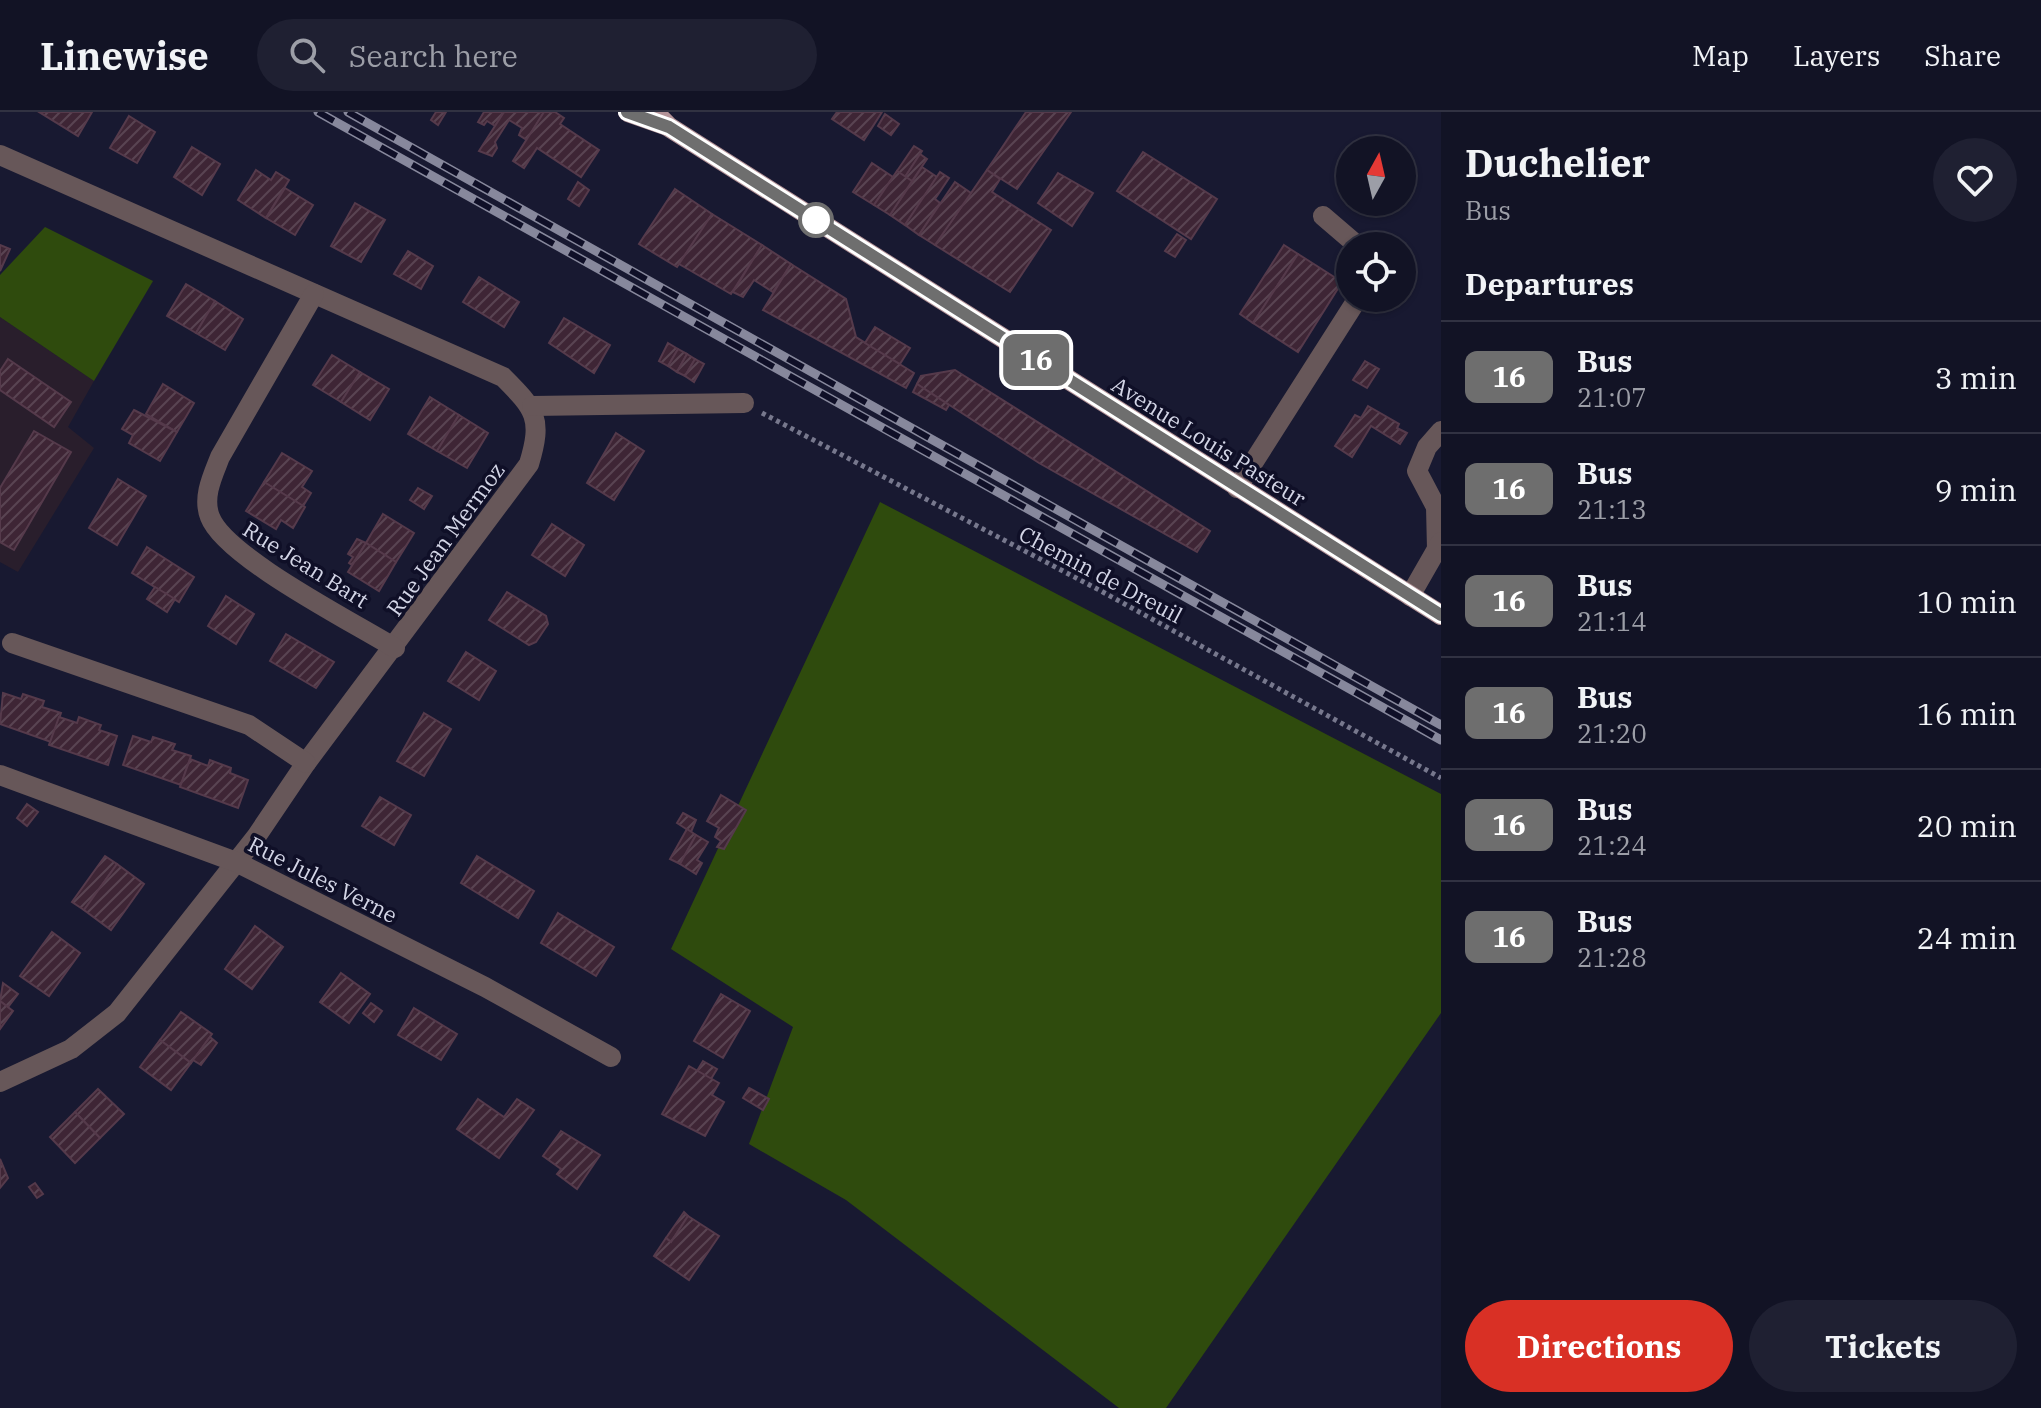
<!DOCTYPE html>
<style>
:root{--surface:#121325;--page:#1f2032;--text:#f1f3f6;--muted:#9c9ea7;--line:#313242;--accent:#d93025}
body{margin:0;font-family:"IBM Plex Serif",serif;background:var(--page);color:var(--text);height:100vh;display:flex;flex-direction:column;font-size:30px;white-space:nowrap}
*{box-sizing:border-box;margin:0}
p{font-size:26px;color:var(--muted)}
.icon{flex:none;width:44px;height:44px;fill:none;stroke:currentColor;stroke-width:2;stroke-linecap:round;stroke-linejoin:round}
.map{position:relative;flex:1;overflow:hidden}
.side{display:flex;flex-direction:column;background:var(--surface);width:600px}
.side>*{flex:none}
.badge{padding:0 16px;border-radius:12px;font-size:28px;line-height:52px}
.needle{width:52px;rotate:8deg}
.controls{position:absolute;left:1336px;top:24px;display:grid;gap:16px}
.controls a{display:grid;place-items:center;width:80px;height:80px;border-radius:50%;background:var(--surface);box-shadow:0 2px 6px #0004,0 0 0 2px var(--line);font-size:40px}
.map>.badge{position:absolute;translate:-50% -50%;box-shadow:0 0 0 4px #fff}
h2{padding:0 24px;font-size:30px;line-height:72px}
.round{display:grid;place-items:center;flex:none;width:84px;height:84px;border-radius:42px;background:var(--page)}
.overview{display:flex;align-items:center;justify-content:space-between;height:136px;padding:0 24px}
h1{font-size:38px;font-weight:800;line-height:60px}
.primary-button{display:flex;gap:16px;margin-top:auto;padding:16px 24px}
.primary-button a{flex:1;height:92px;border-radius:48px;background:var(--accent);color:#fff;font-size:32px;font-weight:800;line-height:92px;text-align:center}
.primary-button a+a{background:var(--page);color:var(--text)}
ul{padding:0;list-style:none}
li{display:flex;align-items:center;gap:24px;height:112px;padding:0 24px;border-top:2px solid var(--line)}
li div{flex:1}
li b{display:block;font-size:30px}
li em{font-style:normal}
li .badge{min-width:88px;font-weight:700;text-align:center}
header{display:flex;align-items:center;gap:48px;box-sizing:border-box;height:112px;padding:0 40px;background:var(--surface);border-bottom:2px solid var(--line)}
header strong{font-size:38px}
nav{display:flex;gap:44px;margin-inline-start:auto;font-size:28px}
.search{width:560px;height:72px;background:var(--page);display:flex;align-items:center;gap:20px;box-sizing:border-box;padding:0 28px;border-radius:44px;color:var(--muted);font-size:30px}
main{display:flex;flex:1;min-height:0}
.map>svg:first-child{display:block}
</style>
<header>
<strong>Linewise</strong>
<div class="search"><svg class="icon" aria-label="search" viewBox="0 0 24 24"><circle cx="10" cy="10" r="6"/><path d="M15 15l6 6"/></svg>Search here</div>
<nav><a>Map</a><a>Layers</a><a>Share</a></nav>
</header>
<main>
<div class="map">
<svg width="1441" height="1296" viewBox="0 0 1441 1296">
<defs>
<pattern id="building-hatch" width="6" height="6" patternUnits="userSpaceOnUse" patternTransform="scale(2)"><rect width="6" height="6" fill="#3e2535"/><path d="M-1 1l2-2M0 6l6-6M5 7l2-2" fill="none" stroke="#594452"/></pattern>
</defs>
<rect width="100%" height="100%" fill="#181931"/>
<path fill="#291e2c" d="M0 205 94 269 68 315 94 336 18 460 0 450Z"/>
<g fill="#2f4b0d">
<path d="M45 115 153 169 94 269 0 205V163Z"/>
<path d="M880 390 1441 682V901L1166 1296H1119L846 1088 749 1032 793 915 671 837Z"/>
</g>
<g fill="url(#building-hatch)" stroke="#553a4b" stroke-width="2">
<path d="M39 0H92L78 24Z"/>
<path d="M436 0H446L438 13 431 8Z"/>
<path d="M484 0H504L495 14 487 9 484 13 478 10Z"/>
<path d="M504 0H544L527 28 519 23 522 16 509 8 495 30 497 36 492 44 479 39Z"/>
<path d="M544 0H555L564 6 560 12 599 38 581 65 537 36 524 56 513 49Z"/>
<path d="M837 0H882L864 28 832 7Z"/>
<path d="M1026 0H1071L1017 77 987 58Z"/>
<path d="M885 2 899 12 891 23 878 14Z"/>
<path d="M129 4 155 20 137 51 110 36Z"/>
<path d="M914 34 922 39 905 65 897 59Z"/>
<path d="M192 35 220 52 202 83 174 65Z"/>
<path d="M1143 40 1217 87 1191 127 1117 79Z"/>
<path d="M920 42 927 47 912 69 905 65Z"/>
<path d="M872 51 893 65 874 93 853 80Z"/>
<path d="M922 55 937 65 905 113 890 103Z"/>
<path d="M256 58 271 68 276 60 289 68 266 106 238 88Z"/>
<path d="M987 58 1000 67 992 80 1051 118 1010 180 935 133Z"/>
<path d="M897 59 912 69 890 103 874 93Z"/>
<path d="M940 60 949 66 935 87 940 91 919 123 905 113Z"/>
<path d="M1058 61 1093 81 1072 114 1038 91Z"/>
<path d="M578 70 589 78 579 94 568 87Z"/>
<path d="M955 70 971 81 935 133 919 123Z"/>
<path d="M285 76 313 93 295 123 266 106Z"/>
<path d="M675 77 712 102 677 155 639 132Z"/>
<path d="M355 91 385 108 361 150 331 134Z"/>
<path d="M712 102 762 133 731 182 679 152Z"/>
<path d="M1177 122 1186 128 1175 145 1165 139Z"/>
<path d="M0 133 10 137 0 159Z"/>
<path d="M762 133 791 152 773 180 754 168 743 185 733 180Z"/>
<path d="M1284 133 1298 142 1253 211 1240 202Z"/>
<path d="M408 139 433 154 421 177 394 162Z"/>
<path d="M1298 142 1342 170 1298 240 1253 211Z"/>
<path d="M791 152 846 187 856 225 914 261 906 276 763 198Z"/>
<path d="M479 165 519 190 504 215 463 190Z"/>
<path d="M186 172 215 189 196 221 167 204Z"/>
<path d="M215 189 243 207 225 238 196 221Z"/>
<path d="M564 206 610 233 594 261 549 231Z"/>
<path d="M875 215 910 236 900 252 865 231Z"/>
<path d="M668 231 678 237 668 254 659 249Z"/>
<path d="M678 237 687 242 677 260 668 254Z"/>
<path d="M687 242 695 247 685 264 677 260Z"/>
<path d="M332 243 360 260 341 290 313 273Z"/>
<path d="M8 247 71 290 54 315 0 278V259Z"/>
<path d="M695 247 704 252 694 270 685 264Z"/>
<path d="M1365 249 1379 257 1367 276 1353 268Z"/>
<path d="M955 258 1210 419 1197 440 1039 351 917 272 921 264Z"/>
<path d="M360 260 389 277 370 308 341 290Z"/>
<path d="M163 272 194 291 177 320 146 302Z"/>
<path d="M917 272 949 293 946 298 913 280Z"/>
<path d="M430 285 459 303 437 339 408 322Z"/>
<path d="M1368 294 1399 312 1397 316 1407 321 1400 332 1371 314 1352 345 1335 334 1355 303 1361 306Z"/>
<path d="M134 298 177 320 160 349 129 331 133 323 122 317Z"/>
<path d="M459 303 488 321 467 356 437 339Z"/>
<path d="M34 319 71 340 14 438 0 430V376Z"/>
<path d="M616 321 644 339 614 388 587 371Z"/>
<path d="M282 341 312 359 302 375 311 381 303 394 264 370Z"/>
<path d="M118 367 146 384 117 433 89 416Z"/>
<path d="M264 370 305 395 293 416 281 408 276 417 246 399Z"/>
<path d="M418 376 432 384 424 397 410 388Z"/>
<path d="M383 402 414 421 396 450 366 431Z"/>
<path d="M552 412 584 433 565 464 532 443Z"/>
<path d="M357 427 366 431 352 453 349 451 353 445 348 442Z"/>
<path d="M366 431 396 450 379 479 348 460Z"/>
<path d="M147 435 194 465 179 490 132 461Z"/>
<path d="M155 475 175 487 167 500 147 487Z"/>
<path d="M507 480 546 504 548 512 536 530 529 533 489 508Z"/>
<path d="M226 484 254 502 236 532 208 514Z"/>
<path d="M286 522 334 550 316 576 270 549Z"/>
<path d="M466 540 496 559 479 588 448 569Z"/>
<path d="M3 581 21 587 23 582 44 589 42 595 61 601 51 630 0 612Z"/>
<path d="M424 601 451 617 424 664 397 649Z"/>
<path d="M59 605 77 611 79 605 101 613 99 618 117 624 108 653 49 633Z"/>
<path d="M133 624 151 630 153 625 175 632 172 638 191 644 181 673 123 653Z"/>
<path d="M190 647 208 654 210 648 231 656 230 661 248 668 238 696 180 675Z"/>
<path d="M721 683 746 698 724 737 717 735 721 729 715 725 719 716 707 709Z"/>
<path d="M380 685 411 703 394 733 362 714Z"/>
<path d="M27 692 38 700 27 714 17 706Z"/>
<path d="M683 701 696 708 691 720 677 711Z"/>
<path d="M687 717 696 723 680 752 670 747Z"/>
<path d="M696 723 708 730 697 748 702 751 696 762 680 752Z"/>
<path d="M105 744 117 752 84 798 72 790Z"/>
<path d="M477 744 534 779 518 806 461 771Z"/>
<path d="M117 752 144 772 111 818 84 798Z"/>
<path d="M558 801 614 835 596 864 541 831Z"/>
<path d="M255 814 283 835 252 877 225 857Z"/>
<path d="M52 820 80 841 49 884 20 864Z"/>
<path d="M341 861 370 882 349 911 320 890Z"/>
<path d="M3 871 18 882 8 895 0 889Z"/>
<path d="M721 882 750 899 723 946 694 929Z"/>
<path d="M0 889 13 899 0 917Z"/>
<path d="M371 891 382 899 374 910 363 901Z"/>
<path d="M414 896 457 922 441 948 398 923Z"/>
<path d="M181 900 212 922 191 951 160 928Z"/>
<path d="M210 925 217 931 201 953 193 948Z"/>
<path d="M160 928 191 951 171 978 140 955Z"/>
<path d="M703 949 717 957 711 967 697 959Z"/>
<path d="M689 954 719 971 712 983 724 990 705 1024 662 1002Z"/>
<path d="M749 976 769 987 763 998 743 986Z"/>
<path d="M98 977 124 1002 100 1026 75 1000Z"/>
<path d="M478 987 504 1005 517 987 534 998 499 1046 457 1017Z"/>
<path d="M75 1000 100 1026 75 1051 50 1025Z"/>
<path d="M561 1019 600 1043 577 1077 557 1062 561 1057 543 1044Z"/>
<path d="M0 1047 8 1066 0 1076Z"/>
<path d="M35 1071 43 1082 37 1086 29 1075Z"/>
<path d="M684 1100 688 1104 671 1130 666 1126Z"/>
<path d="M688 1104 719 1124 689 1168 654 1144 666 1126 671 1130Z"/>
</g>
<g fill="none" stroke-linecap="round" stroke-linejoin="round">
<path stroke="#77788d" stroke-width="5" stroke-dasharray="4 4" stroke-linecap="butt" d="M762 301 1101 479 1441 666"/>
<g stroke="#675759" stroke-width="20">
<path d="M0 43 503 265C535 297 543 306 529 352L306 651 256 725 117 901 71 937 0 970"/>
<path d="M1323 104 1358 134"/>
<path d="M314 182 220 345C213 363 202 385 210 405 225 445 353 510 395 536"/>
<path d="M532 294 744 291"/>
<path d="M1237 376 1358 186"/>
<path d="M1437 437 1436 395 1417 359 1427 335 1441 319"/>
<path d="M1410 484 1441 430"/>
<path d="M12 531 249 613 306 651"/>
<path d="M0 663 236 750 485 875 611 945"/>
</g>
<g stroke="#b39398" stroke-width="20">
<path d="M628 0 665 13"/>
<path d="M654 0 669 15 1441 503"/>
</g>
<g stroke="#87889c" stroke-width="9">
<g id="rail">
<path d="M318 0 1441 628"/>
<path d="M348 0 1441 613"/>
</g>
</g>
<use href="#rail" stroke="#0f0f27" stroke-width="6" stroke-dasharray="18" stroke-linecap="butt"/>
</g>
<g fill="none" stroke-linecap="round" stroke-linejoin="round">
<g stroke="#fff" stroke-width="18">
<path id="line" d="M627 0 669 15 1441 503"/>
</g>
<use href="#line" stroke="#6e6e6e" stroke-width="12"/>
</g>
<circle fill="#fff" stroke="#6e6e6e" stroke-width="4" cx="816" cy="108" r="16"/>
<g text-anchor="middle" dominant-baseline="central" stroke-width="7" stroke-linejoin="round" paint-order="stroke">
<g font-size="22" fill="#d3d5e6" stroke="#0f0f27">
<text transform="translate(1209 329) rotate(32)">Avenue Louis Pasteur</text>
<text transform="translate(445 427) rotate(-54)">Rue Jean Mermoz</text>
<text transform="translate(306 452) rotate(32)">Rue Jean Bart</text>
<text transform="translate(1101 462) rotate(28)">Chemin de Dreuil</text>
<text transform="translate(323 767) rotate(27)">Rue Jules Verne</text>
</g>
</g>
</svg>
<div class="controls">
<a><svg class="needle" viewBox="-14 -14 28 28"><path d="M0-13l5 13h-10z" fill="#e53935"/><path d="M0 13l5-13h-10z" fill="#9c9ea7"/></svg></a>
<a><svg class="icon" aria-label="locate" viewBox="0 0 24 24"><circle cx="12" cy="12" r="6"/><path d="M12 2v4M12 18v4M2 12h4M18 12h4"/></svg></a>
</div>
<b class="badge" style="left:1036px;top:248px;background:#6e6e6e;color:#fff">16</b>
</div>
<section class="side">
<div class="overview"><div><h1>Duchelier</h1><p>Bus</p></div><a class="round"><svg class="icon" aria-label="heart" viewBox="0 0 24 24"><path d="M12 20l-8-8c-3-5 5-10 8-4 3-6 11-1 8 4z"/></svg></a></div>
<h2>Departures</h2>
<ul>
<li><span class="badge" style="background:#6e6e6e;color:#fff">16</span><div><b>Bus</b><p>21:07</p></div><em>3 min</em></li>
<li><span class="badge" style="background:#6e6e6e;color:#fff">16</span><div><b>Bus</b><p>21:13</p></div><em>9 min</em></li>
<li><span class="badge" style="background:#6e6e6e;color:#fff">16</span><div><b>Bus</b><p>21:14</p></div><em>10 min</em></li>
<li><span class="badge" style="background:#6e6e6e;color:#fff">16</span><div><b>Bus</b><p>21:20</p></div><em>16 min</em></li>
<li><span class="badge" style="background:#6e6e6e;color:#fff">16</span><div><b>Bus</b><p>21:24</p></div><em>20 min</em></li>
<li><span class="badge" style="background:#6e6e6e;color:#fff">16</span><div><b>Bus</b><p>21:28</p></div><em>24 min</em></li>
</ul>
<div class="primary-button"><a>Directions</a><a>Tickets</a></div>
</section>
</main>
